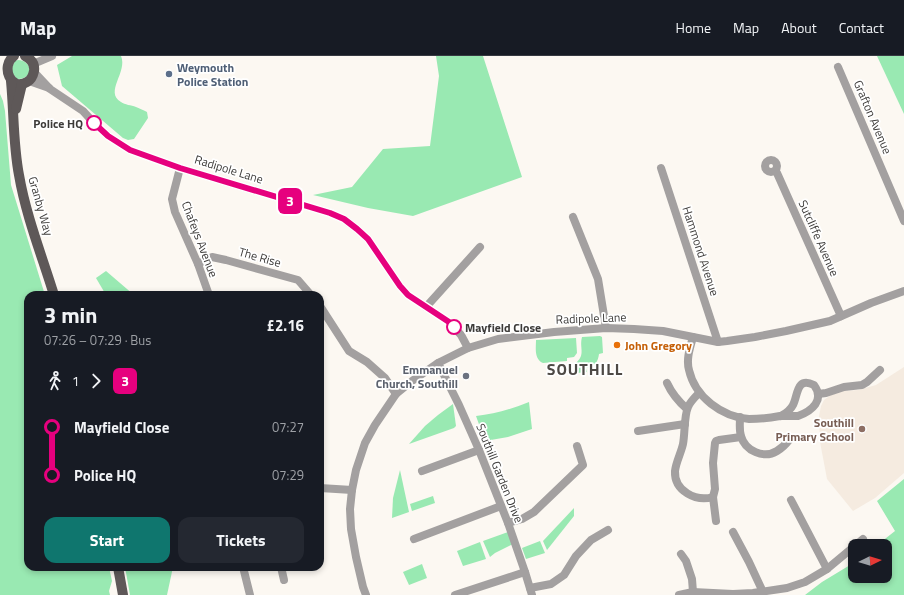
<!DOCTYPE html>
<meta charset="utf-8">
<style>
:root{--surface:#171b24;--page:#242831;--text:#f1f3f6;--muted:#9ea1a6;--line:#363941;--accent:#0f766e}
body{margin:0;font-family:"Titillium Web",sans-serif;background:var(--page);color:var(--text);height:100vh;display:flex;flex-direction:column;font-size:15px;white-space:nowrap}
*{box-sizing:border-box;margin:0}
p{font-size:13px;color:var(--muted)}
.icon{flex:none;width:22px;height:22px;fill:none;stroke:currentColor;stroke-width:2;stroke-linecap:round;stroke-linejoin:round}
.map{position:relative;flex:1;overflow:hidden}
.panel{position:absolute;left:24px;top:235px;width:300px;height:280px;display:flex;flex-direction:column;background:var(--surface);border-radius:12px;box-shadow:0 2px 6px #0003}
.panel>*{flex:none}
.badge{padding:0 8px;border-radius:6px;font-size:14px;line-height:26px}
.needle{width:26px;rotate:85deg}
.buttons{position:absolute;left:848px;top:483px;display:grid;gap:8px}
.buttons a{display:grid;place-items:center;width:44px;height:44px;border-radius:8px;background:var(--surface);box-shadow:0 2px 6px #0003;font-size:20px}
.map>.badge{position:absolute;translate:-50% -50%;box-shadow:0 0 0 2px #fff}
.legs{display:flex;align-items:center;gap:6px;height:44px;padding:0 20px;font-size:13px}
.legs p{margin-inline-start:auto}
.head{display:flex;align-items:center;justify-content:space-between;height:68px;padding:0 20px}
h1{font-size:22px;font-weight:700;line-height:30px}
.button{display:flex;gap:8px;margin-top:auto;padding:8px 20px}
.button a{flex:1;height:46px;border-radius:12px;background:var(--accent);color:#fff;font-size:16px;font-weight:700;line-height:46px;text-align:center}
.button a+a{background:var(--page);color:var(--text)}
ul{padding:0 20px;list-style:none}
li{display:flex;align-items:center;gap:14px;height:48px;font-size:15px}
li i{display:grid;place-items:center;width:6px;height:100%;margin:0 5px;background:currentColor}
li i::after{content:'';width:10px;height:10px;margin:-5px;border:3px solid;border-radius:50%;background:var(--surface)}
li p{margin-inline-start:auto}
li:first-child i{background:linear-gradient(#0000 50%,currentColor 0)}
li:last-child i{background:linear-gradient(currentColor 50%,#0000 0)}
header{display:flex;align-items:center;gap:24px;box-sizing:border-box;height:56px;padding:0 20px;background:var(--surface);border-bottom:1px solid var(--line)}
header strong{font-size:19px}
nav{display:flex;gap:22px;margin-inline-start:auto;font-size:14px}
.map>svg:first-child{display:block}
</style>
<header>
<strong>Map</strong>
<nav><a>Home</a><a>Map</a><a>About</a><a>Contact</a></nav>
</header>
<div class="map">
<svg width="904" height="539" viewBox="0 0 904 539">
<rect width="100%" height="100%" fill="#fcf8f2"/>
<path fill="#f5ebe0" d="M904 311V417L875 442 853 455 827 423 820 386 819 360 821 350 824 344 831 339 842 335 858 334 876 329Z"/>
<g fill="#99e9b2">
<path d="M72 0H121C128 16 104 36 121 46 125 49 131 49 136 51 139 52 143 54 147 56L148 62 134 83 128 84 123 82 62 30 57 9Z"/>
<path d="M436 0H483L522 121 413 160 368 152 313 139 352 131 383 93 430 90 439 20Z"/>
<path d="M877 0H904V58Z"/>
<path d="M18 4C34 5 33 24 17 23L10 15 15 5Z"/>
<path d="M0 38 3 45 5 55 11 129 45 239H28V511H109L112 525 109 535 110 539H0Z"/>
<path d="M106 215 134 239H106L96 222Z"/>
<path d="M600 280 602 281 603 297 599 298C598 306 595 310 586 312L587 316 577 317 576 307C586 298 579 292 582 281Z"/>
<path d="M576 282 577 297 574 301 567 302V305L543 307C534 303 536 292 536 284Z"/>
<path d="M529 346 532 373 508 381 485 385 476 360C494 358 512 353 529 346Z"/>
<path d="M453 348 456 370 454 372 409 388 425 370 438 359Z"/>
<path d="M400 414 409 456 392 462 393 442Z"/>
<path d="M904 423V539H805L822 526 855 506V520H885V490H876L895 475 877 445Z"/>
<path d="M433 440 435 447 412 455 410 448Z"/>
<path d="M574 452V460L547 494 543 485Z"/>
<path d="M508 476 513 488 495 497 490 501 483 485Z"/>
<path d="M540 485 545 497 526 503 522 492Z"/>
<path d="M480 486 486 503 463 510 457 495Z"/>
<path d="M422 508 427 522 409 529 403 516Z"/>
<path d="M125 511H173L167 539H130Z"/>
</g>
<g fill="none" stroke-linecap="round" stroke-linejoin="round">
<g stroke="#a3a0a0" stroke-width="8">
<path d="M33 8 52 0"/>
<path d="M838 11 904 165"/>
<path d="M34 16 50 33 83 55 94 67 108 80 130 94 180 112 330 157 344 163 357 173 368 183 400 230 408 239 449 266 461 279 468 292"/>
<path d="M29 25 49 32"/>
<circle cx="771" cy="110" r="6"/>
<path d="M180 112 172 143 175 156 198 208 209 239"/>
<path d="M661 112 718 286"/>
<path d="M775 115 777 117 841 260"/>
<path d="M573 161 598 223 606 272"/>
<path d="M198 208 212 201 226 204 298 224 311 239"/>
<path d="M320 250 349 295 367 306 385 322 396 338"/>
<path d="M426 251 480 191"/>
<path d="M693 281C690 292 686 303 689 314 695 341 722 361 749 363 760 363 770 362 780 360 786 360 792 360 798 360 812 355 825 344 814 329 796 320 798 340 793 349 790 355 786 357 781 360"/>
<path d="M438 307 459 349 479 394 508 467 525 516 532 539"/>
<path d="M667 327C672 338 678 345 687 353"/>
<path d="M699 337C695 341 690 346 688 351 684 360 685 378 683 388 681 397 676 406 675 415 674 435 696 446 713 441"/>
<path d="M818 338 826 337 844 331 862 329 867 326 880 314"/>
<path d="M740 361C740 368 739 374 741 380 745 395 764 403 777 395 782 392 786 388 789 384"/>
<path d="M638 375 685 368"/>
<path d="M422 415 479 394"/>
<path d="M320 432 352 434"/>
<path d="M791 444 827 513"/>
<path d="M716 465 713 441 715 433 713 407 715 387 716 385 719 384 741 381"/>
<path d="M508 467 522 463 534 456 583 409 577 390"/>
<path d="M733 476 749 506 763 536"/>
<path d="M414 483 501 450"/>
<path d="M681 498 686 505 692 523 693 536"/>
<path d="M243 511 250 539"/>
<path d="M281 511 284 524"/>
<path d="M530 532 551 528 564 519 576 500 591 484 608 474"/>
<path d="M366 539 363 531 356 501 351 473 350 453 352 434 356 414 365 387 375 369 396 338 412 325 438 307 468 292 498 283 554 276 606 272 634 273 663 275 718 286 727 285 755 281 786 275 830 265 871 247 904 235"/>
<path d="M455 539 525 516"/>
<path d="M679 539 693 536 733 538 753 537 787 532 805 526 827 513 863 483"/>
</g>
<g stroke="#5e5858" stroke-width="10">
<path d="M14 0C0 10 11 36 27 26 31 24 33 20 34 15 35 8 31 3 25 0"/>
<path d="M11 25C14 56 13 88 19 119 26 160 42 200 54 239"/>
<path d="M16 53 22 28"/>
<path d="M118 511 123 539"/>
</g>
</g>
<g fill="none" stroke-linecap="round" stroke-linejoin="round">
<g stroke="#fff" stroke-width="9">
<path id="line-1" d="M94 67 108 80 130 94 180 112 330 157 344 163 357 173 368 183 400 230 408 239 449 266 454 271"/>
</g>
<use href="#line-1" stroke="#e6007e" stroke-width="6"/>
</g>
<circle fill="#5c6f8a" stroke="#fff" stroke-width="1.5" cx="169" cy="18" r="4"/>
<g fill="#fff" stroke="#e6007e" stroke-width="2">
<circle cx="94" cy="67" r="7"/>
<circle cx="454" cy="271" r="7"/>
</g>
<circle fill="#e8710a" stroke="#fff" stroke-width="1.5" cx="617" cy="289" r="4"/>
<circle fill="#6b7280" stroke="#fff" stroke-width="1.5" cx="466" cy="320" r="4"/>
<circle fill="#8d6e63" stroke="#fff" stroke-width="1.5" cx="862" cy="373" r="4"/>
<g text-anchor="middle" dominant-baseline="central" stroke-width="3.5" stroke-linejoin="round" paint-order="stroke">
<g font-size="12" font-weight="bold" fill="#4e5e75" stroke="#fff" text-anchor="start">
<text x="177" y="11">Weymouth<tspan x="177" dy="14">Police Station</tspan></text>
</g>
<g font-size="12" fill="#3d3b39" stroke="#fff">
<text transform="translate(873 61) rotate(67)">Grafton Avenue</text>
<text transform="translate(229 113) rotate(17)">Radipole Lane</text>
<text transform="translate(41 150) rotate(74)">Granby Way</text>
<text transform="translate(819 182) rotate(66)">Sutcliffe Avenue</text>
<text transform="translate(200 183) rotate(69)">Chafeys Avenue</text>
<text transform="translate(701 195) rotate(72)">Hammond Avenue</text>
<text transform="translate(260 201) rotate(16)">The Rise</text>
<text transform="translate(591 262) rotate(-2)">Radipole Lane</text>
<text transform="translate(500 417) rotate(68)">Southill Garden Drive</text>
</g>
<g font-size="12" font-weight="bold" fill="#3d3b39" stroke="#fff" text-anchor="end">
<text x="83" y="67">Police HQ</text>
<text x="465" y="271" text-anchor="start">Mayfield Close</text>
</g>
<g font-size="12" font-weight="bold" fill="#c56008" stroke="#fff" text-anchor="start">
<text x="625" y="289">John Gregory</text>
</g>
<g font-size="12" font-weight="bold" fill="#5b616d" stroke="#fff" text-anchor="end">
<text x="458" y="313">Emmanuel<tspan x="458" dy="14">Church, Southill</tspan></text>
</g>
<g font-size="12" font-weight="bold" fill="#785e54" stroke="#fff" text-anchor="end">
<text x="854" y="366">Southill<tspan x="854" dy="14">Primary School</tspan></text>
</g>
<g font-size="16" font-weight="bold" letter-spacing="1" fill="#4d4945" stroke="#fff">
<text x="585" y="313">SOUTHILL</text>
</g>
</g>
</svg>
<div class="buttons">
<a><svg class="needle" viewBox="-14 -14 28 28"><path d="M0-13l5 13h-10z" fill="#e53935"/><path d="M0 13l5-13h-10z" fill="#9ea1a6"/></svg></a>
</div>
<b class="badge" style="left:290px;top:145px;background:#e6007e;color:#fff">3</b>
<section class="panel">
<div class="head"><div><h1>3 min</h1><p>07:26 – 07:29 · Bus</p></div><b>£2.16</b></div>
<div class="legs"><svg class="icon" aria-label="walk" viewBox="0 0 24 24"><circle cx="13" cy="4" r="2"/><path d="M13 8l-2 6 4 7M11 14l-3 7M7 12l3-4h3l4 4"/></svg>1<svg class="icon" aria-label="forward" viewBox="0 0 24 24"><path d="M9 5l7 7-7 7"/></svg><b class="badge" style="background:#e6007e;color:#fff">3</b></div>
<ul>
<li><i style="color:#e6007e"></i><b>Mayfield Close</b><p>07:27</p></li>
<li><i style="color:#e6007e"></i><b>Police HQ</b><p>07:29</p></li>
</ul>
<div class="button"><a>Start</a><a>Tickets</a></div>
</section>
</div>
